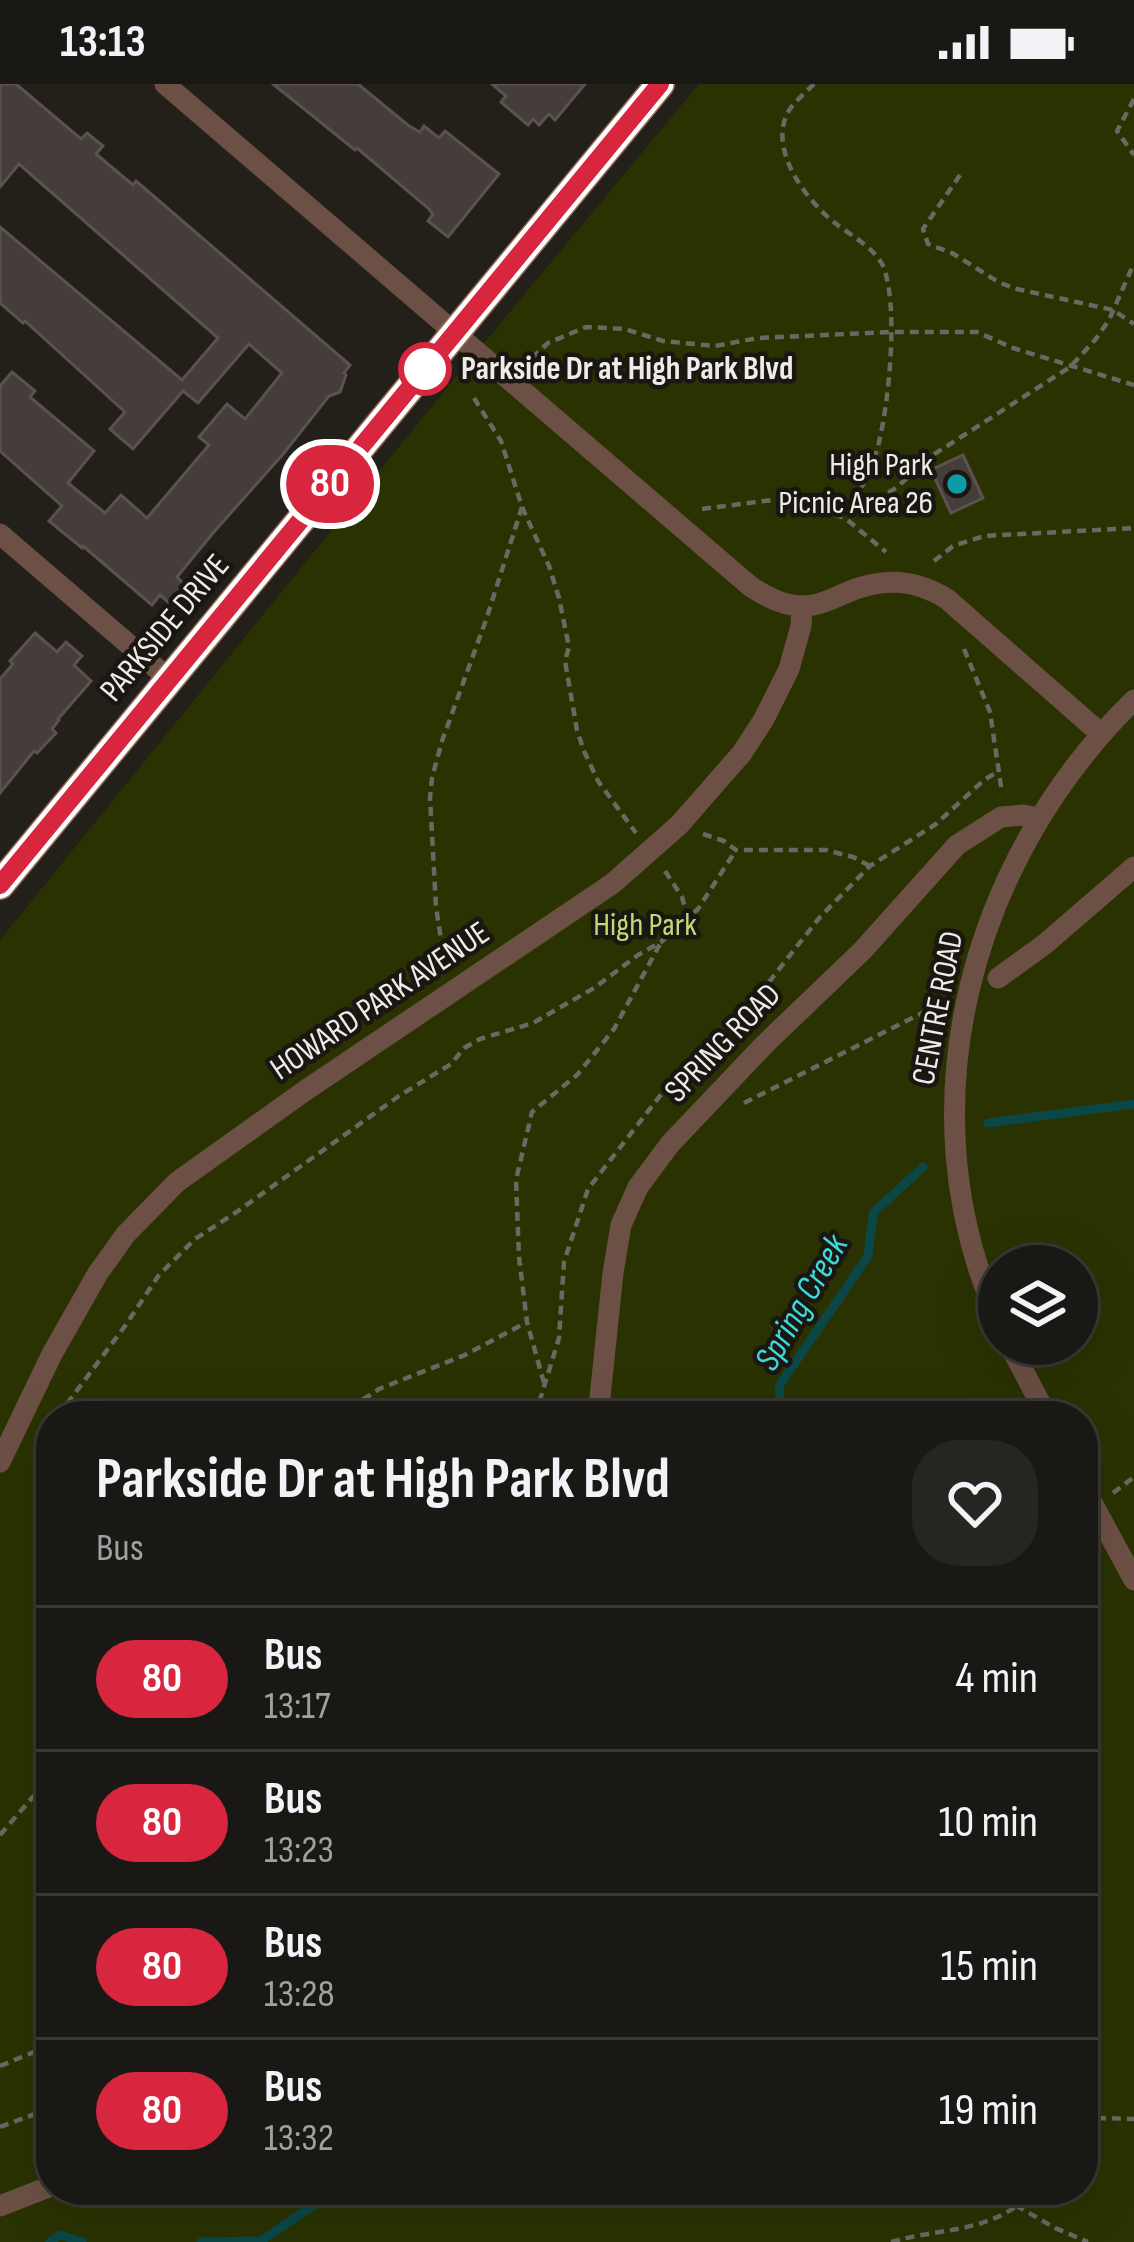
<!DOCTYPE html>
<style>
:root{--surface:#1a1814;--page:#272522;--text:#f1f3f6;--muted:#9fa0a0;--line:#383734}
body{margin:0;font-family:"Sofia Sans Condensed",sans-serif;background:var(--page);color:var(--text);height:100vh;display:flex;flex-direction:column;font-size:45px;white-space:nowrap}
*{box-sizing:border-box;margin:0}
p{font-size:39px;color:var(--muted)}
.icon{flex:none;width:66px;height:66px;fill:none;stroke:currentColor;stroke-width:2;stroke-linecap:round;stroke-linejoin:round}
.map{position:relative;flex:1;overflow:hidden}
.panel{position:absolute;left:36px;top:1317px;width:1062px;height:804px;display:flex;flex-direction:column;background:var(--surface);border-radius:48px;box-shadow:0 12px 48px #0002,0 0 0 3px var(--line)}
.panel>*{flex:none}
.badge{padding:0 24px;border-radius:39px;font-size:42px;line-height:78px}
.fabs{position:absolute;left:978px;top:1161px;display:grid;gap:24px}
.fabs a{display:grid;place-items:center;width:120px;height:120px;border-radius:50%;background:var(--surface);box-shadow:0 12px 48px #0002,0 0 0 3px var(--line);font-size:60px}
.map>.badge{position:absolute;translate:-50% -50%;box-shadow:0 0 0 6px #fff}
.round{display:grid;place-items:center;flex:none;width:126px;height:126px;border-radius:48px;background:var(--page)}
.summary{display:flex;align-items:center;justify-content:space-between;height:204px;padding:0 60px}
h1{font-size:57px;font-weight:700;line-height:90px}
ul{padding:0;list-style:none}
li{display:flex;align-items:center;gap:36px;height:144px;padding:0 60px;border-top:3px solid var(--line)}
li div{flex:1}
li b{display:block;font-size:45px}
li em{font-style:normal}
li .badge{min-width:132px;font-weight:700;text-align:center}
.status{display:flex;justify-content:space-between;align-items:center;height:84px;padding:0 60px;background:var(--surface);direction:ltr}
.status svg{height:33px;fill:currentColor}
.map>svg:first-child{display:block}
</style>
<div class="status"><b>13:13</b><svg viewBox="0 0 49 12"><path d="M0 12V9h3v3zM5 12V6h3v6zM10 12V3h3v9zM15 12V0h3v12zM26 1h20v11H26zM47 4h2v5h-2z"/></svg></div>
<div class="map">
<svg width="1134" height="2158" viewBox="0 0 1134 2158">
<rect width="100%" height="100%" fill="#23201a"/>
<path fill="#2a3202" fill-rule="evenodd" d="M699 0H1134V2158H0V856L445 306ZM999 1182H1077V1260H999ZM51 1332H1083V2106H51Z"/>
<g fill="none" stroke-linecap="round" stroke-linejoin="round">
<g stroke="#0b4747" stroke-width="9">
<path d="M988 1039 1134 1020"/>
<path d="M782 1332 779 1302 868 1172 873 1129 923 1083"/>
<path d="M50 2158 60 2151 82 2158"/>
<path d="M201 2158 261 2157 336 2106"/>
</g>
</g>
<g fill="#453d3a" stroke="#5b5250" stroke-width="3">
<path d="M0 0H16L81 55 87 49 103 62 96 70 133 101 136 97 350 281 344 289 346 291 340 308 329 312 284 369 213 449 177 493 184 500 168 518 160 511 152 521 83 462 82 464 49 437 62 422 0 367V302L12 288 35 307 30 313 94 367 68 399 105 429 121 411 147 434 209 361 199 353 227 320 245 335 282 289 249 260 198 319 183 307 133 365 110 345 125 328 25 237 23 239 0 219V143L182 296 218 254 19 80 0 103Z"/>
<path d="M273 0H358L409 42 420 48 424 42 439 54 445 47 499 90 448 153 428 137 433 130 428 124 357 64 355 66Z"/>
<path d="M492 0H585L555 36 549 30 539 41 533 35 528 41 501 18 506 12Z"/>
<path d="M963 371 983 414 951 429 931 386Z"/>
<path d="M35 549 57 568 66 558 82 572 74 581 91 597 58 635 59 636 52 645 56 649 37 669 34 667 0 709V595L13 580 10 577Z"/>
</g>
<g fill="none" stroke-linecap="round" stroke-linejoin="round">
<g stroke="#6a6862" stroke-width="4.5" stroke-dasharray="9 6" stroke-linecap="butt">
<path d="M814 0C806 8 794 18 788 28 768 66 806 116 835 139 850 151 875 164 883 182 899 221 889 317 879 358 873 385 858 410 845 434"/>
<path d="M1134 15 1117 47 1134 71"/>
<path d="M960 91 923 145 928 160 952 169 1000 199 1017 205 1113 226 1134 240"/>
<path d="M532 274 548 259 586 243 625 245 663 257 715 262 758 254 891 248H977L1013 264 1134 301"/>
<path d="M474 314 501 357 522 423 549 482 559 514 569 563 565 577 577 646 584 667 598 697 636 749"/>
<path d="M702 425 780 415 845 434 886 468"/>
<path d="M849 431 896 404 933 371 1070 283 1095 256 1109 236 1134 179"/>
<path d="M934 477 953 462 984 452 1134 444"/>
<path d="M964 565 990 628 1002 709"/>
<path d="M703 750 724 757 736 766H826L853 773 870 782"/>
<path d="M665 787 682 813 688 835"/>
<path d="M445 881 436 823 430 713 432 694 442 657 486 536 522 423"/>
<path d="M744 1019 942 919"/>
<path d="M544 1299 527 1238 519 1173 516 1096 532 1028 577 991 614 945 661 858"/>
<path d="M58 1332 125 1242 159 1191 195 1155 238 1127 399 1012 451 980 464 964 480 955 533 939 594 904 638 871 661 858 698 825 736 766"/>
<path d="M338 1332 379 1305 465 1271 527 1238"/>
<path d="M535 1332 559 1254 564 1178 588 1105 666 1004 758 912 820 833 870 782 936 740 984 696 999 687"/>
<path d="M35 1353 51 1362"/>
<path d="M40 1356 51 1341"/>
<path d="M1113 1409 1134 1393"/>
<path d="M1083 1489 1093 1473"/>
<path d="M0 1751 51 1692"/>
<path d="M0 1982 51 1961"/>
<path d="M1083 2040 1099 2034 1134 2035"/>
<path d="M0 2043 51 2024"/>
<path d="M1014 2106 1017 2122 1055 2144 1088 2158"/>
<path d="M891 2158C935 2145 978 2149 1017 2122"/>
</g>
<g stroke="#6d5045" stroke-width="21">
<path d="M165 0 750 502C766 513 783 522 803 522 819 522 834 514 848 508 883 493 915 495 947 515L1100 649"/>
<path d="M0 450 169 595"/>
<path d="M998 894 1045 860 1134 783"/>
<path d="M999 1237C902 1025 971 775 1134 616"/>
<path d="M1009 1260 1047 1332"/>
<path d="M598 1332 613 1189 621 1141 638 1103 670 1060 765 960 863 866 957 761 1001 733 1023 731 1039 734"/>
<path d="M0 1378 52 1270 98 1189 126 1150 177 1098 306 1006 612 800 679 741 742 669 764 635 789 585 801 542 802 522"/>
<path d="M1083 1402 1134 1496"/>
<path d="M0 2122 51 2102"/>
</g>
<path stroke="#986b59" stroke-width="30" d="M0 801 660 0"/>
</g>
<g fill="none" stroke-linecap="round" stroke-linejoin="round">
<g stroke="#fff" stroke-width="27">
<path id="line" d="M0 801 660 0"/>
</g>
<use href="#line" stroke="#d7263d" stroke-width="18"/>
</g>
<circle fill="#fff" stroke="#d7263d" stroke-width="6" cx="425" cy="285" r="24"/>
<circle fill="#0f9aa8" stroke="#1a1611" stroke-width="4.5" cx="957" cy="400" r="12"/>
<g text-anchor="middle" dominant-baseline="central" stroke-width="9" stroke-linejoin="round" paint-order="stroke">
<g font-size="33" font-weight="bold" fill="#eeece8" stroke="#1a1611" text-anchor="start">
<text x="461" y="285">Parkside Dr at High Park Blvd</text>
</g>
<g font-size="33" fill="#eeece8" stroke="#1a1611" text-anchor="end">
<text x="933" y="381">High Park<tspan x="933" dy="38">Picnic Area 26</tspan></text>
</g>
<g font-size="33" fill="#eeece8" stroke="#1a1611">
<text transform="translate(165 544) rotate(-50)">PARKSIDE DRIVE</text>
<text transform="translate(380 917) rotate(-34)">HOWARD PARK AVENUE</text>
<text transform="translate(938 924) rotate(-79)">CENTRE ROAD</text>
<text transform="translate(723 959) rotate(-46)">SPRING ROAD</text>
</g>
<g font-size="33" fill="#c2d978" stroke="#1a1611">
<text x="645" y="841">High Park</text>
</g>
<g font-size="36" font-style="italic" fill="#3cd9da" stroke="#1a1611">
<text transform="translate(802 1219) rotate(-60)">Spring Creek</text>
</g>
</g>
</svg>
<div class="fabs">
<a><svg class="icon" aria-label="layers" viewBox="0 0 24 24"><path d="M12 4l9 5-9 5-9-5zM3 14l9 5 9-5"/></svg></a>
</div>
<b class="badge" style="left:330px;top:400px;background:#d7263d;color:#fff">80</b>
<section class="panel">
<div class="summary"><div><h1>Parkside Dr at High Park Blvd</h1><p>Bus</p></div><a class="round"><svg class="icon" aria-label="heart" viewBox="0 0 24 24"><path d="M12 20l-8-8c-3-5 5-10 8-4 3-6 11-1 8 4z"/></svg></a></div>
<ul>
<li><span class="badge" style="background:#d7263d;color:#fff">80</span><div><b>Bus</b><p>13:17</p></div><em>4 min</em></li>
<li><span class="badge" style="background:#d7263d;color:#fff">80</span><div><b>Bus</b><p>13:23</p></div><em>10 min</em></li>
<li><span class="badge" style="background:#d7263d;color:#fff">80</span><div><b>Bus</b><p>13:28</p></div><em>15 min</em></li>
<li><span class="badge" style="background:#d7263d;color:#fff">80</span><div><b>Bus</b><p>13:32</p></div><em>19 min</em></li>
</ul>
</section>
</div>
